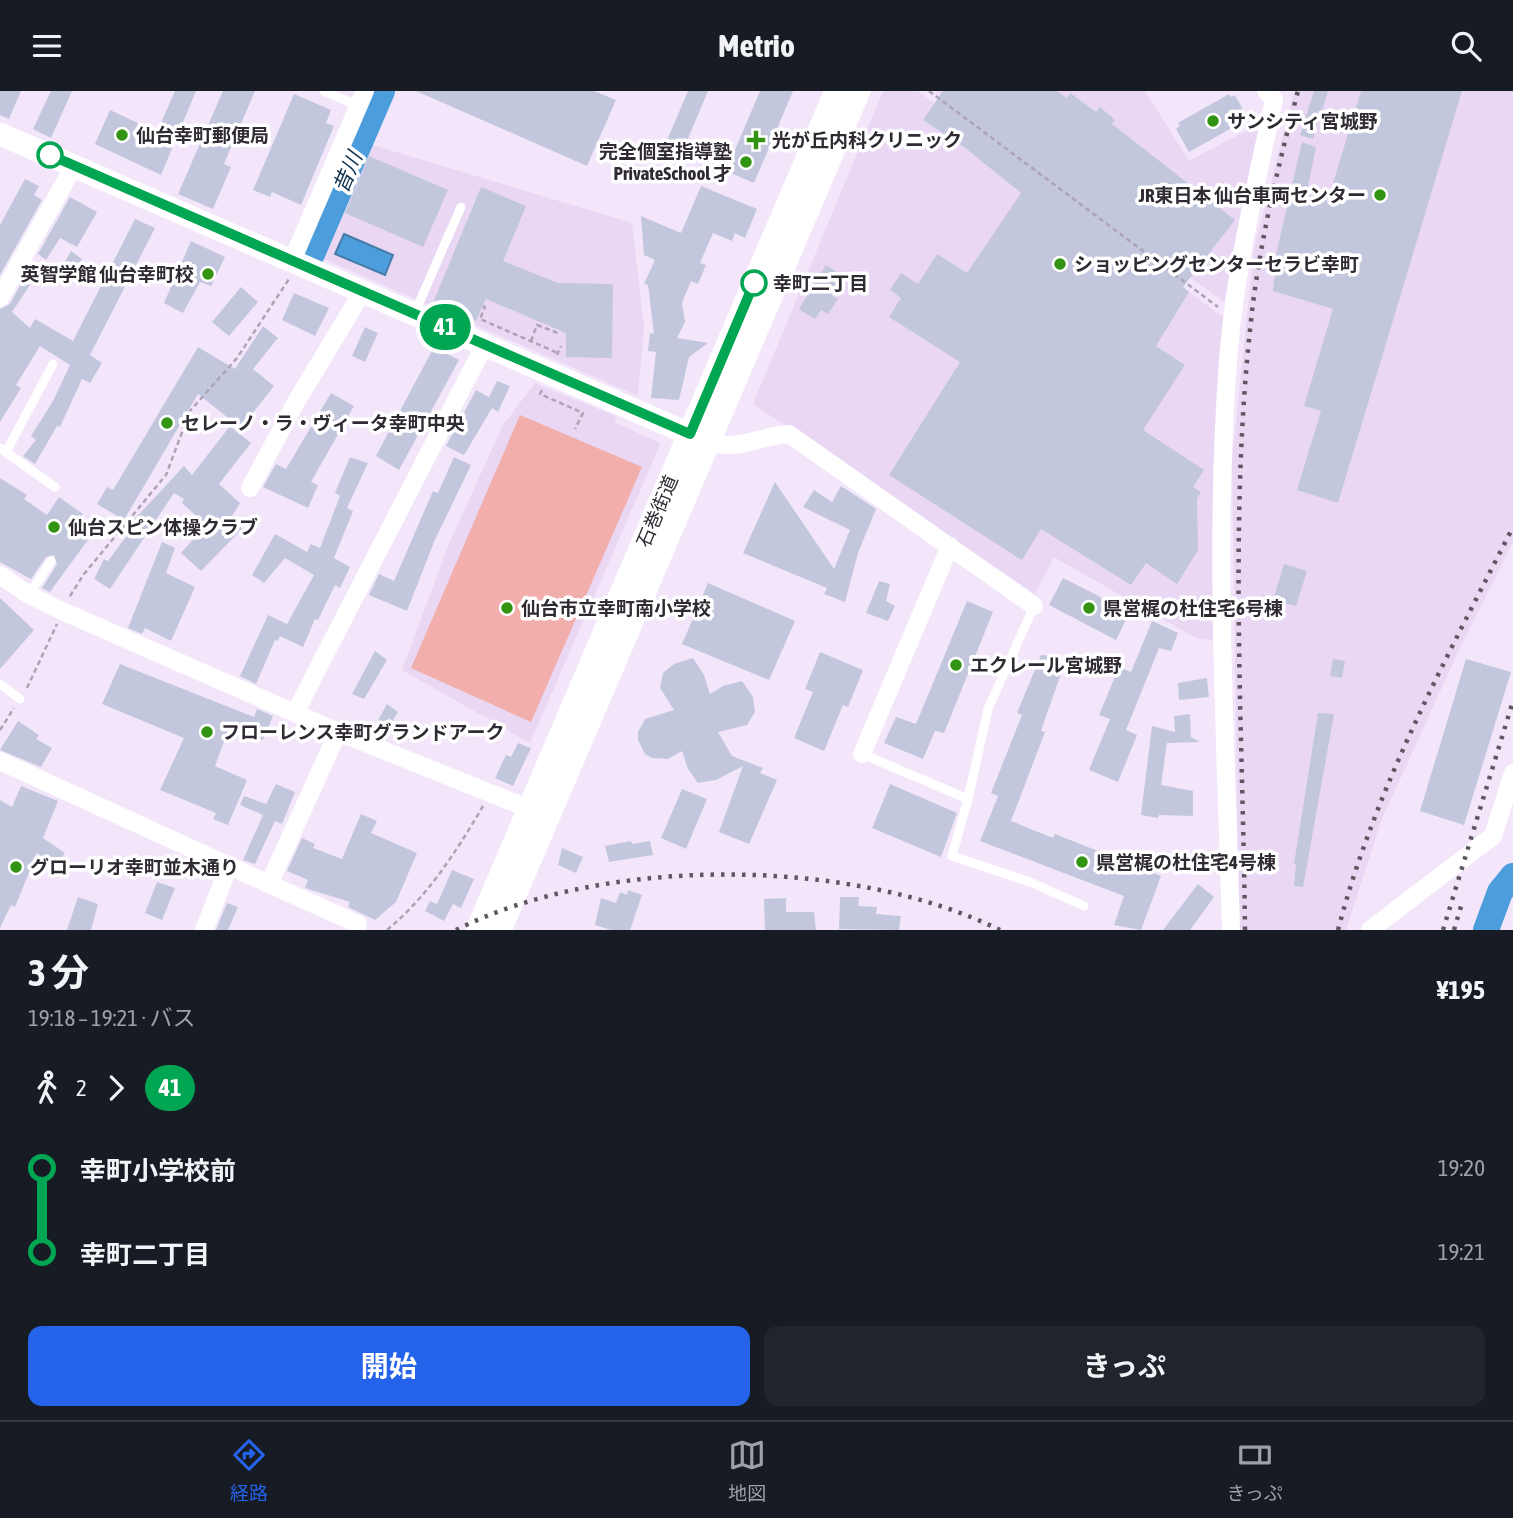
<!DOCTYPE html>
<html lang="ja">
<meta charset="utf-8">
<style>
:root{--surface:#171b24;--page:#20242c;--text:#f1f3f6;--muted:#9ea1a6;--line:#363941;--accent:#2563eb}
body{margin:0;font-family:"Asap Condensed","Noto Sans JP",sans-serif;background:var(--page);color:var(--text);height:100vh;display:flex;flex-direction:column;font-size:26px;white-space:nowrap}
*{box-sizing:border-box;margin:0}
p{font-size:23px;color:var(--muted)}
.icon{flex:none;width:38px;height:38px;fill:none;stroke:currentColor;stroke-width:2;stroke-linecap:round;stroke-linejoin:round}
.map{position:relative;height:839px;overflow:hidden}
.panel{display:flex;flex-direction:column;background:var(--surface);flex:1}
.panel>*{flex:none}
.badge{padding:0 14px;border-radius:23px;font-size:24px;line-height:46px}
.map>.badge{position:absolute;translate:-50% -50%;box-shadow:0 0 0 4px #fff}
.legs{display:flex;align-items:center;gap:10px;height:77px;padding:0 28px;font-size:23px}
.legs p{margin-inline-start:auto}
.head{display:flex;align-items:center;justify-content:space-between;height:119px;padding:0 28px}
h1{font-size:38px;font-weight:700;line-height:52px}
.button{display:flex;gap:14px;margin-top:auto;padding:14px 28px}
.button a{flex:1;height:80px;border-radius:14px;background:var(--accent);color:#fff;font-size:28px;font-weight:700;line-height:80px;text-align:center}
.button a+a{background:var(--page);color:var(--text)}
ul{padding:0 28px;list-style:none}
li{display:flex;align-items:center;gap:24px;height:84px;font-size:26px}
li i{display:grid;place-items:center;width:10px;height:100%;margin:0 9px;background:currentColor}
li i::after{content:'';width:18px;height:18px;margin:-9px;border:5px solid;border-radius:50%;background:var(--surface)}
li p{margin-inline-start:auto}
li:first-child i{background:linear-gradient(#0000 50%,currentColor 0)}
li:last-child i{background:linear-gradient(currentColor 50%,#0000 0)}
header{display:flex;justify-content:space-between;align-items:center;height:91px;padding:0 28px;background:var(--surface);font-size:32px;font-weight:700}
.dock{display:flex;justify-content:space-around;align-items:center;height:98px;border-top:2px solid var(--line);background:var(--surface);font-size:19px;color:var(--muted)}
.dock a{display:grid;justify-items:center;gap:4px}
.dock .current{color:var(--accent)}
.map>svg:first-child{display:block}
</style>
<header><svg class="icon" aria-label="menu" viewBox="0 0 24 24"><path d="M4 6h16M4 12h16M4 18h16"/></svg>Metrio<svg class="icon" aria-label="search" viewBox="0 0 24 24"><circle cx="10" cy="10" r="6"/><path d="M15 15l6 6"/></svg></header>
<div class="map">
<svg width="1513" height="839" viewBox="0 0 1513 839">
<rect width="100%" height="100%" fill="#f3e6fb"/>
<g fill="#e9d7f3">
<path d="M883 0H918L1223 226 1213 550 1196 547 1054 466 1035 503 753 313Z"/>
<path d="M935 0H1145L1189 70 1261 32 1224 211Z"/>
<path d="M1294 0H1513V451L1459 559 1381 730 1346 839H1239L1232 369 1254 158Z"/>
<path d="M366 52 632 132 644 236 638 305 319 166Z"/>
<path d="M535 292 615 325 616 332 658 351 660 354 530 652 402 579 448 455 503 334Z"/>
</g>
<path fill="#f1aeaa" d="M520 324 642 376 531 631 411 577Z"/>
<path fill="#4c9ddb" stroke="#447ba9" stroke-width="2" d="M344 143 393 164 385 184 335 163Z"/>
<g fill="none" stroke-linecap="round" stroke-linejoin="round">
<g stroke="#4c9ddb" stroke-width="26">
<path d="M312 163 382 0"/>
<path d="M1486 839 1500 801 1513 785"/>
</g>
</g>
<g fill="#c3c7de">
<path d="M0 0H21L9 28 0 24Z"/>
<path d="M51 0H72L51 47 33 38Z"/>
<path d="M175 0H196L161 84 95 53 110 19 157 41Z"/>
<path d="M223 0H255L224 73 231 76 213 118 178 103Z"/>
<path d="M416 0H594L616 9 587 75Z"/>
<path d="M688 0H708L679 69 662 61Z"/>
<path d="M760 0H793L754 92 726 80Z"/>
<path d="M943 0H1057L1067 7 1070 2 1096 21 1100 16 1115 29 1112 33 1235 129 1183 196 1189 201 1156 255 1185 274 1143 339 1204 379 1193 396 1201 401 1197 408 1198 459 1177 493 1146 472 1131 494 1041 438 1022 469 889 384 960 271 889 226 901 207 890 199 901 182 918 193 937 163 967 182 1021 102 964 56 923 29Z"/>
<path d="M1314 0H1328L1313 48 1300 44Z"/>
<path d="M1361 0H1462L1338 412 1297 399 1321 320 1304 315 1333 218 1273 200 1277 159 1302 51 1316 56 1306 105 1328 109Z"/>
<path d="M294 3 331 19 326 32 334 35 301 114 272 101 270 106 253 99Z"/>
<path d="M1229 3 1231 6 1235 4 1248 28 1189 61 1176 38 1180 35 1178 32Z"/>
<path d="M369 65 448 99 423 156 345 122Z"/>
<path d="M25 88 39 95 34 104 42 109 0 184V134Z"/>
<path d="M701 95 757 118 745 147 735 142 732 150 713 142 700 172 706 174 698 193 691 190 682 212 685 231 677 247 708 252 689 266 679 309 651 307 656 261 648 260 650 242 654 243 648 194 644 193 655 169 644 164 641 125 681 142Z"/>
<path d="M481 96 526 115 503 170 558 192 613 193 612 267 566 266V242L486 208 476 230 433 212Z"/>
<path d="M70 106 97 121 77 156 60 147 46 169 38 163Z"/>
<path d="M135 128 155 137 90 264 102 272 90 292 82 288 60 336 57 335 35 373 23 365 36 349 31 345 53 310 70 274 40 255 16 294 21 297 0 331V218L10 213 23 189 30 194 12 221 30 237 35 228 73 250Z"/>
<path d="M191 150 225 166 211 195 200 191 183 222 164 212Z"/>
<path d="M71 160 82 168 70 187 60 180Z"/>
<path d="M826 174 843 185 831 204 838 208 828 223 821 219 815 228 799 218Z"/>
<path d="M241 196 258 211 229 245 212 231Z"/>
<path d="M294 202 329 217 315 245 282 229Z"/>
<path d="M263 235 278 247 253 278 274 295 241 337 198 303 124 429 97 413 107 396 113 399 198 256 235 278Z"/>
<path d="M365 236 378 242 365 271 352 265Z"/>
<path d="M434 256 459 269 399 379 376 365Z"/>
<path d="M497 290 510 295 498 321 492 317 464 364 446 355 476 299 489 306Z"/>
<path d="M331 302 354 315 311 391 318 394 308 417 263 396 276 373 286 378Z"/>
<path d="M230 335 251 352 219 393 240 412 232 425 242 438 201 480 181 462 206 434 182 412 184 408 174 402 110 498 94 488 104 468 108 470 134 435 130 433 184 375 192 384Z"/>
<path d="M350 366 368 372 347 417 353 420 334 467 350 476 340 497 335 494 318 529 315 528 303 556 280 545 278 550 275 549 256 593 240 585 268 524 287 533 314 484 285 467 264 492 252 484 275 443 307 461 311 453 320 457 340 405 335 402Z"/>
<path d="M454 366 471 374 434 451 407 520 369 504 379 483 394 490 433 400 438 402Z"/>
<path d="M0 387 27 404 24 408 47 424 59 406 83 423 78 430 93 442 50 501 42 497 57 473 54 464 46 466 31 488 0 471Z"/>
<path d="M775 391 834 478 850 439 803 416 814 399 832 411 841 395 876 418 858 462 845 511 824 503 827 497 743 462Z"/>
<path d="M162 451 175 457 166 482 195 496 171 550 145 537 142 543 128 537Z"/>
<path d="M1284 473 1307 480 1296 515 1273 509Z"/>
<path d="M1063 487 1130 521 1116 549 1049 514Z"/>
<path d="M879 490 890 493 886 510 895 515 888 530 866 522Z"/>
<path d="M708 492 795 530 769 589 682 553Z"/>
<path d="M0 507 34 539 0 578Z"/>
<path d="M967 510 993 521 944 642 935 640 923 668 884 652 896 626 916 633Z"/>
<path d="M1152 530 1178 542 1171 560 1159 557 1126 639 1137 644 1118 691 1089 679 1110 628 1099 624 1119 576 1131 581Z"/>
<path d="M375 560 387 569 364 608 352 603Z"/>
<path d="M820 561 863 579 848 616 843 614 824 660 794 647 813 601 805 598Z"/>
<path d="M1041 564 1054 565 1064 574 1041 640 1045 641 1011 730 1053 747 1055 743 1161 785 1141 839 1114 834 1124 805 980 750 998 705 991 702 1022 624 1017 622Z"/>
<path d="M693 567 704 584 710 603 723 595 742 590 753 606 755 621 747 634 718 641 732 665 763 677 760 682 777 689 749 753 719 741 743 675 716 689 698 692 688 678 682 660 668 668 652 667 645 663 638 649V641L645 628 674 619 660 597 663 582 674 573Z"/>
<path d="M1333 568 1345 570 1342 587 1330 585Z"/>
<path d="M1466 568 1511 581 1464 734 1420 720Z"/>
<path d="M120 573 254 626 257 618 273 625 263 649 229 637 215 675 247 689 228 734 213 728 216 722 160 699 184 647 102 613Z"/>
<path d="M1207 587 1209 606 1179 609 1178 592Z"/>
<path d="M387 613 398 621 385 642 375 635Z"/>
<path d="M1318 622 1334 623 1303 796 1294 795 1296 773H1294Z"/>
<path d="M1190 623 1191 646 1200 651 1167 652 1161 694 1193 700V725L1159 724 1158 727 1141 724 1152 635 1175 641 1174 625Z"/>
<path d="M18 630 39 644 36 648 52 657 41 676 0 659Z"/>
<path d="M518 652 531 657 513 695 495 687 506 664 511 666Z"/>
<path d="M276 693 295 701 282 733 275 730 255 773 243 769 263 724 240 714 244 705 266 713Z"/>
<path d="M890 693 957 722 941 766 872 737Z"/>
<path d="M21 695 58 710 43 747 65 762 55 775 37 762 15 816 11 814 0 837V709L12 716Z"/>
<path d="M682 698 707 708 686 758 661 747Z"/>
<path d="M361 723 377 730 371 742 417 762 396 811 375 829 348 816 350 811 305 797 308 789 287 780 302 747 315 753 313 757 342 768Z"/>
<path d="M631 750 632 753 650 750 653 764 609 771 605 755Z"/>
<path d="M562 757 583 766 576 782 558 774Z"/>
<path d="M452 779 474 788 461 817 453 813 444 830 425 820 430 810 437 813Z"/>
<path d="M157 791 175 797 162 829 145 822Z"/>
<path d="M1198 793 1214 806 1190 839H1163Z"/>
<path d="M628 799 642 804 630 839H611L595 834 601 807 616 812 620 801 627 804Z"/>
<path d="M78 806 98 813 91 839H67Z"/>
<path d="M840 806H859L858 815 877 816 876 823 901 825 899 839 839 838Z"/>
<path d="M786 807V821H814L816 839H765L764 808Z"/>
<path d="M227 812 238 816 228 839H216Z"/>
</g>
<g fill="none" stroke-linecap="round" stroke-linejoin="round">
<g stroke="#ada3b4" stroke-width="2.5" stroke-dasharray="5 3.5" stroke-linecap="butt">
<path d="M929 0 1218 216"/>
<path d="M483 215 485 216 480 228 558 262"/>
<path d="M531 250 537 234 558 242"/>
<path d="M557 264 561 255"/>
<path d="M542 299 540 303 583 322 575 338"/>
<path d="M70 505 84 483 166 384 190 320 237 267 289 188"/>
<path d="M27 597 57 533"/>
<path d="M0 639 14 617"/>
<path d="M387 839C428 805 456 761 483 715"/>
</g>
<g stroke="#fff" stroke-width="9">
<path d="M324 0 359 15"/>
<path d="M415 221 461 116"/>
<path d="M0 357 55 396"/>
<path d="M6 361 53 273"/>
<path d="M29 504 51 470"/>
<path d="M0 593 20 608"/>
<path d="M862 663 968 708 988 618 1034 515"/>
<path d="M968 708 952 765 1030 791 1084 815"/>
</g>
<g stroke="#fff" stroke-width="18">
<path d="M292 170 365 0"/>
<path d="M0 207 74 75"/>
<path d="M711 352C743 359 759 345 789 343L1034 515"/>
<path d="M250 397 296 311 363 200"/>
<path d="M0 484 29 504 62 520 338 641 530 718"/>
<path d="M296 620 485 253"/>
<path d="M862 663 950 455"/>
<path d="M0 670 269 793 338 641"/>
<path d="M269 793 358 833"/>
<path d="M204 839 229 775"/>
<path d="M1231 839C1226 646 1213 451 1229 258 1236 174 1257 90 1274 8L1266 0"/>
<path d="M1370 839 1493 745 1513 682"/>
</g>
<g stroke="#fff" stroke-width="23">
<path d="M0 43 703 349"/>
<path d="M477 839 836 0"/>
<path d="M500 839 859 0"/>
</g>
<g stroke="#5e5762" stroke-width="4.5" stroke-dasharray="3.5 7" stroke-linecap="butt">
<path d="M456 839C604 764 852 766 1000 839"/>
<path d="M1245 839C1243 640 1229 438 1250 239 1258 158 1277 79 1298 0"/>
<path d="M1338 839C1375 697 1447 566 1513 436"/>
<path d="M1443 839 1513 610"/>
<path d="M1454 839 1462 812"/>
</g>
</g>
<g fill="none" stroke-linecap="round" stroke-linejoin="round">
<g stroke="#fff" stroke-width="16">
<path id="line-1" d="M50 64 690 343 754 192"/>
</g>
<use href="#line-1" stroke="#00a651" stroke-width="10"/>
</g>
<g fill="#339413" stroke="#fff" stroke-width="2.5">
<circle cx="1213" cy="30" r="7"/>
<circle cx="122" cy="44" r="7"/>
<path d="M752.5 38.5h7v7h7v7h-7v7h-7v-7h-7v-7h7z"/>
<circle cx="746" cy="71" r="7"/>
<circle cx="1380" cy="104" r="7"/>
<circle cx="1060" cy="173" r="7"/>
<circle cx="208" cy="183" r="7"/>
<circle cx="167" cy="332" r="7"/>
<circle cx="54" cy="436" r="7"/>
<circle cx="507" cy="517" r="7"/>
<circle cx="1089" cy="517" r="7"/>
<circle cx="956" cy="574" r="7"/>
<circle cx="207" cy="641" r="7"/>
<circle cx="1082" cy="771" r="7"/>
<circle cx="16" cy="776" r="7"/>
</g>
<g fill="#fff" stroke="#00a651" stroke-width="3.5">
<circle cx="50" cy="64" r="12"/>
<circle cx="754" cy="192" r="12"/>
</g>
<g text-anchor="middle" dominant-baseline="central" stroke-width="7" stroke-linejoin="round" paint-order="stroke">
<g font-size="19" font-weight="bold" fill="#302b33" stroke="#fff" text-anchor="start">
<text x="1227" y="30">サンシティ宮城野</text>
<text x="136" y="44">仙台幸町郵便局</text>
<text x="772" y="49">光が丘内科クリニック</text>
<text x="732" y="60" text-anchor="end">完全個室指導塾<tspan x="732" dy="22">PrivateSchool 才</tspan></text>
<text x="1366" y="104" text-anchor="end">JR東日本 仙台車両センター</text>
<text x="1074" y="173">ショッピングセンターセラビ幸町</text>
<text x="194" y="183" text-anchor="end">英智学館 仙台幸町校</text>
<text x="181" y="332">セレーノ・ラ・ヴィータ幸町中央</text>
<text x="68" y="436">仙台スピン体操クラブ</text>
<text x="521" y="517">仙台市立幸町南小学校</text>
<text x="1103" y="517">県営梶の杜住宅6号棟</text>
<text x="970" y="574">エクレール宮城野</text>
<text x="221" y="641">フローレンス幸町グランドアーク</text>
<text x="1096" y="771">県営梶の杜住宅4号棟</text>
<text x="30" y="776">グローリオ幸町並木通り</text>
</g>
<g font-size="19" font-weight="bold" fill="#302b33" stroke="#fff" text-anchor="start">
<text x="773" y="192">幸町二丁目</text>
</g>
<g font-size="19" fill="#302b33" stroke="#fff">
<text transform="translate(657 420) rotate(-67)">石巻街道</text>
</g>
<g font-size="21" font-style="italic" fill="#0f314b" stroke="#fff">
<text transform="translate(347 81) rotate(-67)">昔川</text>
</g>
</g>
</svg>
<b class="badge" style="left:445px;top:236px;background:#00a651;color:#fff">41</b>
</div>
<section class="panel">
<div class="head"><div><h1>3 分</h1><p>19:18 – 19:21 · バス</p></div><b>¥195</b></div>
<div class="legs"><svg class="icon" aria-label="walk" viewBox="0 0 24 24"><circle cx="13" cy="4" r="2"/><path d="M13 8l-2 6 4 7M11 14l-3 7M7 12l3-4h3l4 4"/></svg>2<svg class="icon" aria-label="forward" viewBox="0 0 24 24"><path d="M9 5l7 7-7 7"/></svg><b class="badge" style="background:#00a651;color:#fff">41</b></div>
<ul>
<li><i style="color:#00a651"></i><b>幸町小学校前</b><p>19:20</p></li>
<li><i style="color:#00a651"></i><b>幸町二丁目</b><p>19:21</p></li>
</ul>
<div class="button"><a>開始</a><a>きっぷ</a></div>
</section>
<nav class="dock">
<a class="current"><svg class="icon" aria-label="directions" viewBox="0 0 24 24"><path d="M12 3l9 9-9 9-9-9zM9 14v-3h6M13 9l2 2-2 2"/></svg>経路</a>
<a><svg class="icon" aria-label="map" viewBox="0 0 24 24"><path d="M3 6l6-2 6 2 6-2v14l-6 2-6-2-6 2zM9 4v14M15 6v14"/></svg>地図</a>
<a><svg class="icon" aria-label="tickets" viewBox="0 0 24 24"><path d="M3 7h18v10H3zM15 7v10"/></svg>きっぷ</a>
</nav>
